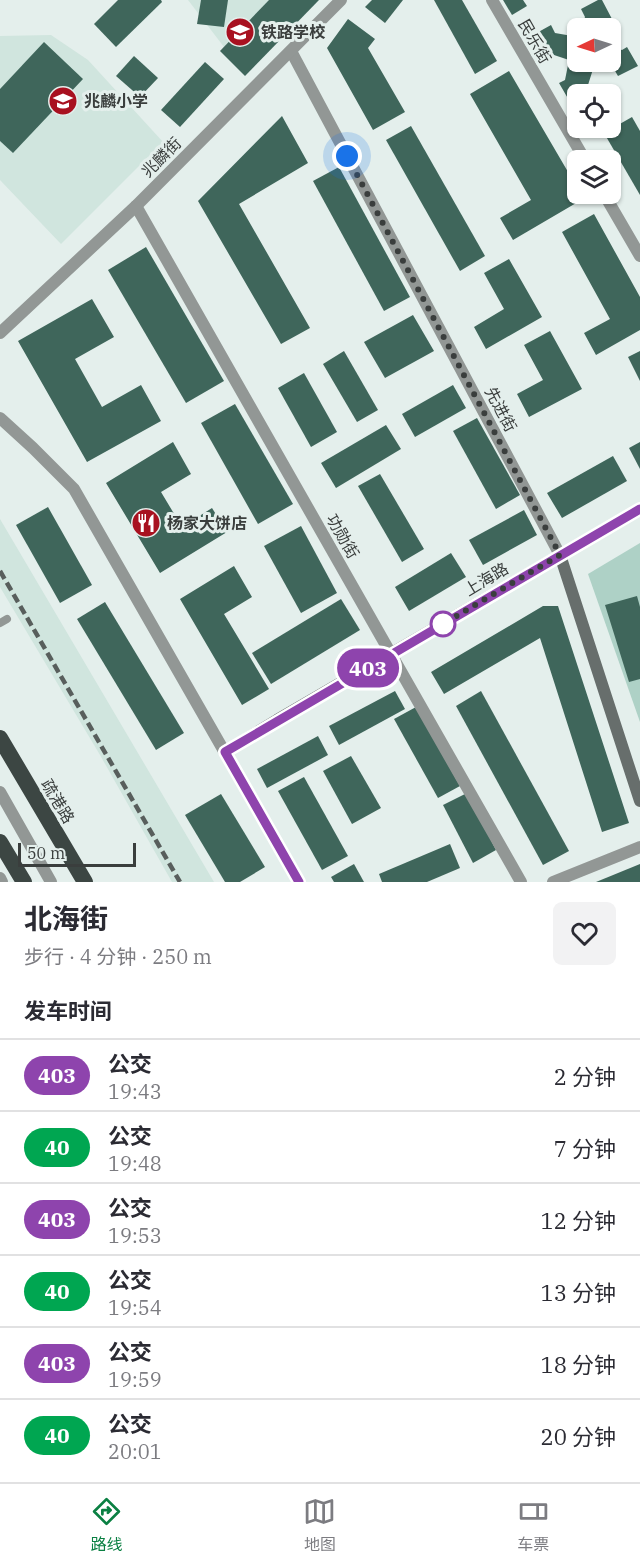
<!DOCTYPE html>
<html lang="zh">
<meta charset="utf-8">
<style>
:root{--surface:#fff;--page:#f2f2f3;--text:#2b2b33;--muted:#7c7c81;--line:#e1e1e2;--accent:#0b8043}
body{margin:0;font-family:"IBM Plex Serif","Noto Sans SC",serif;background:var(--page);color:var(--text);height:100vh;display:flex;flex-direction:column;font-size:22px;white-space:nowrap}
*{box-sizing:border-box;margin:0}
p{font-size:20px;color:var(--muted)}
.icon{flex:none;width:33px;height:33px;fill:none;stroke:currentColor;stroke-width:2;stroke-linecap:round;stroke-linejoin:round}
.map{position:relative;height:882px;overflow:hidden}
.details{display:flex;flex-direction:column;background:var(--surface);flex:1}
.details>*{flex:none}
.badge{padding:0 12px;border-radius:20px;font-size:21px;line-height:39px}
.needle{width:39px;rotate:266deg}
.buttons{position:absolute;left:567px;top:18px;display:grid;gap:12px}
.buttons a{display:grid;place-items:center;width:54px;height:54px;border-radius:9px;background:var(--surface);box-shadow:0 2px 4px #0004;font-size:30px}
.scale{position:absolute;left:18px;bottom:15px;width:118px;box-sizing:border-box;padding-left:6px;border:3px solid #3a3e3d;border-top:0;font-size:16px;line-height:21px;white-space:nowrap;color:#3a3e3d;-webkit-text-stroke:4px #e4efec;paint-order:stroke}
.you{position:absolute;width:30px;height:30px;margin:-15px;border:4px solid #fff;border-radius:50%;background:#1a73e8;box-shadow:0 0 0 9px #1a73e833}
.map>.badge{position:absolute;translate:-50% -50%;box-shadow:0 0 0 3px #fff}
h2{padding:0 24px;font-size:22px;line-height:54px}
.round{display:grid;place-items:center;flex:none;width:63px;height:63px;border-radius:9px;background:var(--page)}
.overview{display:flex;align-items:center;justify-content:space-between;height:102px;padding:0 24px}
h1{font-size:28px;font-weight:700;line-height:45px}
ul{padding:0;list-style:none}
li{display:flex;align-items:center;gap:18px;height:72px;padding:0 24px;border-top:2px solid var(--line)}
li div{flex:1}
li b{display:block;font-size:22px}
li em{font-style:normal}
li .badge{min-width:66px;font-weight:700;text-align:center}
.dock{display:flex;justify-content:space-around;align-items:center;height:84px;border-top:2px solid var(--line);background:var(--surface);font-size:16px;color:var(--muted)}
.dock a{display:grid;justify-items:center;gap:3px}
.dock .on{color:var(--accent)}
.map>svg:first-child{display:block}
</style>
<div class="map">
<svg width="640" height="882" viewBox="0 0 640 882">
<rect width="100%" height="100%" fill="#e4efec"/>
<g fill="#d0e5de">
<path d="M188 0H300L237 64Z"/>
<path d="M51 35 88 60 163 142 61 244 0 180V36Z"/>
<path d="M0 519 214 882H172L100 755 0 587Z"/>
</g>
<path fill="#aed1c6" d="M640 543V722L588 574Z"/>
<g fill="#3f665b">
<path d="M118 0H161L162 2 116 47 94 24Z"/>
<path d="M201 0H228L224 27 197 24Z"/>
<path d="M269 0H319L245 76 220 51Z"/>
<path d="M372 0H403L385 23 365 7Z"/>
<path d="M434 0H462L497 61 475 74Z"/>
<path d="M503 0H523L527 6 512 15Z"/>
<path d="M598 0H602L612 19 607 21 605 28H581L585 17 581 9Z"/>
<path d="M348 19 375 39 368 48 405 112 373 130 327 48Z"/>
<path d="M551 25 555 33 578 37V62H610V46L622 50 627 47 638 66 618 76 615 71 594 66 588 85 591 91 585 94H578V98L570 102 559 83 565 80 569 60 551 54 545 57 533 35Z"/>
<path d="M44 42 83 79 13 153 0 141V89Z"/>
<path d="M134 56 158 78 140 97 116 76Z"/>
<path d="M205 62 224 79 180 127 161 110Z"/>
<path d="M509 71 578 189V194H580L583 199 513 240 500 218 531 200 470 94Z"/>
<path d="M282 116 308 163 239 204 310 328 281 344 198 201Z"/>
<path d="M632 117 640 131V195L604 133Z"/>
<path d="M411 126 485 256 460 271 386 140Z"/>
<path d="M339 167 410 297 384 311 313 181Z"/>
<path d="M594 214 640 297V330L596 355 584 333 610 319 562 232Z"/>
<path d="M146 247 224 381 186 403 108 270Z"/>
<path d="M509 259 542 317 486 349 474 327 504 309 484 273Z"/>
<path d="M92 299 114 337 75 359 102 407 141 385 161 421 87 462 18 341Z"/>
<path d="M413 315 434 351 385 378 364 342Z"/>
<path d="M550 331 582 389 529 417 517 394 543 380 524 345Z"/>
<path d="M344 351 378 410 357 422 323 364Z"/>
<path d="M640 351V381L628 357Z"/>
<path d="M304 373 337 432 311 447 278 388Z"/>
<path d="M453 385 466 408 415 437 402 414Z"/>
<path d="M235 404 293 504 258 524 201 423Z"/>
<path d="M477 418 520 495 496 509 453 431Z"/>
<path d="M386 425 401 449 336 488 321 463Z"/>
<path d="M173 442 191 474 161 492 182 527 212 508 227 532 160 573 106 483Z"/>
<path d="M640 442V469L629 448Z"/>
<path d="M613 456 627 481 562 518 547 493Z"/>
<path d="M380 474 424 549 402 562 358 486Z"/>
<path d="M48 507 92 585 60 603 16 525Z"/>
<path d="M524 510 537 535 483 565 469 540Z"/>
<path d="M301 526 337 593 301 613 264 546Z"/>
<path d="M451 553 466 577 409 611 395 587Z"/>
<path d="M234 566 252 597 224 614 269 689 242 705 180 599Z"/>
<path d="M637 596 640 607V679L629 682 605 605Z"/>
<path d="M341 599 360 630 271 684 252 653Z"/>
<path d="M105 602 184 733 156 750 77 619Z"/>
<path d="M543 606H558L629 823 602 832 540 638 444 694 431 672Z"/>
<path d="M395 691 405 709 339 745 329 726Z"/>
<path d="M481 691 569 851 543 865 456 706Z"/>
<path d="M416 707 460 786 438 798 394 719Z"/>
<path d="M318 736 328 755 267 788 257 769Z"/>
<path d="M351 756 381 808 352 824 323 771Z"/>
<path d="M304 777 348 856 322 870 278 791Z"/>
<path d="M467 793 496 850 473 863 443 805Z"/>
<path d="M221 794 265 867 240 882H225L185 815Z"/>
<path d="M450 844 460 868 427 882H382L379 874Z"/>
<path d="M354 864 364 882H334L331 877Z"/>
<path d="M640 864V882H596Z"/>
</g>
<g fill="none" stroke-linecap="round" stroke-linejoin="round">
<path stroke="#929795" stroke-width="8" d="M0 623 7 619"/>
<g stroke="#929795" stroke-width="12">
<path d="M391 654 521 882"/>
<path d="M553 882 640 847"/>
</g>
<g stroke="#929795" stroke-width="12">
<path d="M492 0 585 160"/>
<path d="M291 51 560 555"/>
<path d="M604 194 640 256"/>
<path d="M136 206 391 654"/>
<path d="M0 333 136 206 341 0"/>
<path d="M0 418 33 448 74 489 299 882"/>
<path d="M0 792 51 882"/>
<path d="M0 878 2 882"/>
</g>
<g stroke="#676e6c" stroke-width="12">
<path d="M560 555 640 801"/>
<path d="M225 752 277 720 640 509"/>
</g>
<g stroke="#3c4643" stroke-width="16">
<path d="M0 738 85 882"/>
<path d="M0 842 24 882"/>
</g>
<path stroke="#585e5c" stroke-width="4.5" stroke-dasharray="9 4.5" stroke-linecap="butt" d="M0 571 180 882"/>
</g>
<g fill="none" stroke-linecap="round" stroke-linejoin="round">
<g stroke="#fff" stroke-width="14">
<path id="line" d="M299 882 225 752 640 509"/>
</g>
<use href="#line" stroke="#8e44ad" stroke-width="9"/>
<path stroke="#3a3e3d" stroke-width="6" stroke-dasharray="0 10.8" d="M347 156 560 555 443 624"/>
</g>
<defs>
<g id="university-disc" transform="scale(1.5)"><circle r="9.5" fill="#a81120" stroke="#e4efec"/><path d="M0-5L7-2L0 1L-7-2ZM-4 1L0 2.5L4 1V4Q0 6-4 4Z" fill="#fff"/></g>
<g id="school-disc" transform="scale(1.5)"><circle r="9.5" fill="#a81120" stroke="#e4efec"/><path d="M0-5L7-2L0 1L-7-2ZM-4 1L0 2.5L4 1V4Q0 6-4 4Z" fill="#fff"/></g>
<g id="restaurant-disc" transform="scale(1.5)"><circle r="9.5" fill="#a81120" stroke="#e4efec"/><path d="M-5-6h1v4h1v-4h1v4h1v-4h1v5L-1.5 .5V6h-2V.5L-5-1ZM5-6V6H3V1.5H1.5Q1.5-4 5-6Z" fill="#fff"/></g>
</defs>
<g fill-rule="evenodd">
<use href="#university-disc" x="240" y="32"/>
<use href="#school-disc" x="63" y="101"/>
<use href="#restaurant-disc" x="146" y="523"/>
</g>
<circle fill="#fff" stroke="#8e44ad" stroke-width="3" cx="443" cy="624" r="12"/>
<g text-anchor="middle" dominant-baseline="central" stroke-width="6" stroke-linejoin="round" paint-order="stroke">
<g font-size="16" font-weight="bold" fill="#3a3e3d" stroke="#e4efec" text-anchor="start">
<text x="261" y="32">铁路学校</text>
<text x="84" y="101">兆麟小学</text>
<text x="167" y="523">杨家大饼店</text>
</g>
<g font-size="16" fill="#3a3e3d" stroke="#e4efec">
<text transform="translate(535 41) rotate(60)">民乐街</text>
<text transform="translate(161 157) rotate(-45)">兆麟街</text>
<text transform="translate(501 409) rotate(62)">先进街</text>
<text transform="translate(343 536) rotate(60)">功勋街</text>
<text transform="translate(486 579) rotate(-31)">上海路</text>
<text transform="translate(58 801) rotate(59)">疏港路</text>
</g>
</g>
</svg>
<div class="buttons">
<a><svg class="needle" viewBox="-14 -14 28 28"><path d="M0-13l5 13h-10z" fill="#e53935"/><path d="M0 13l5-13h-10z" fill="#7c7c81"/></svg></a>
<a><svg class="icon" aria-label="locate" viewBox="0 0 24 24"><circle cx="12" cy="12" r="6"/><path d="M12 2v4M12 18v4M2 12h4M18 12h4"/></svg></a>
<a><svg class="icon" aria-label="layers" viewBox="0 0 24 24"><path d="M12 4l9 5-9 5-9-5zM3 14l9 5 9-5"/></svg></a>
</div>
<div class="scale">50 m</div>
<div class="you" style="left:347px;top:156px"></div>
<b class="badge" style="left:368px;top:668px;background:#8e44ad;color:#fff">403</b>
</div>
<section class="details">
<div class="overview"><div><h1>北海街</h1><p>步行 · 4 分钟 · 250 m</p></div><a class="round"><svg class="icon" aria-label="heart" viewBox="0 0 24 24"><path d="M12 20l-8-8c-3-5 5-10 8-4 3-6 11-1 8 4z"/></svg></a></div>
<h2>发车时间</h2>
<ul>
<li><span class="badge" style="background:#8e44ad;color:#fff">403</span><div><b>公交</b><p>19:43</p></div><em>2 分钟</em></li>
<li><span class="badge" style="background:#00a651;color:#fff">40</span><div><b>公交</b><p>19:48</p></div><em>7 分钟</em></li>
<li><span class="badge" style="background:#8e44ad;color:#fff">403</span><div><b>公交</b><p>19:53</p></div><em>12 分钟</em></li>
<li><span class="badge" style="background:#00a651;color:#fff">40</span><div><b>公交</b><p>19:54</p></div><em>13 分钟</em></li>
<li><span class="badge" style="background:#8e44ad;color:#fff">403</span><div><b>公交</b><p>19:59</p></div><em>18 分钟</em></li>
<li><span class="badge" style="background:#00a651;color:#fff">40</span><div><b>公交</b><p>20:01</p></div><em>20 分钟</em></li>
</ul>
</section>
<nav class="dock">
<a class="on"><svg class="icon" aria-label="directions" viewBox="0 0 24 24"><path d="M12 3l9 9-9 9-9-9zM9 14v-3h6M13 9l2 2-2 2"/></svg>路线</a>
<a><svg class="icon" aria-label="map" viewBox="0 0 24 24"><path d="M3 6l6-2 6 2 6-2v14l-6 2-6-2-6 2zM9 4v14M15 6v14"/></svg>地图</a>
<a><svg class="icon" aria-label="tickets" viewBox="0 0 24 24"><path d="M3 7h18v10H3zM15 7v10"/></svg>车票</a>
</nav>
